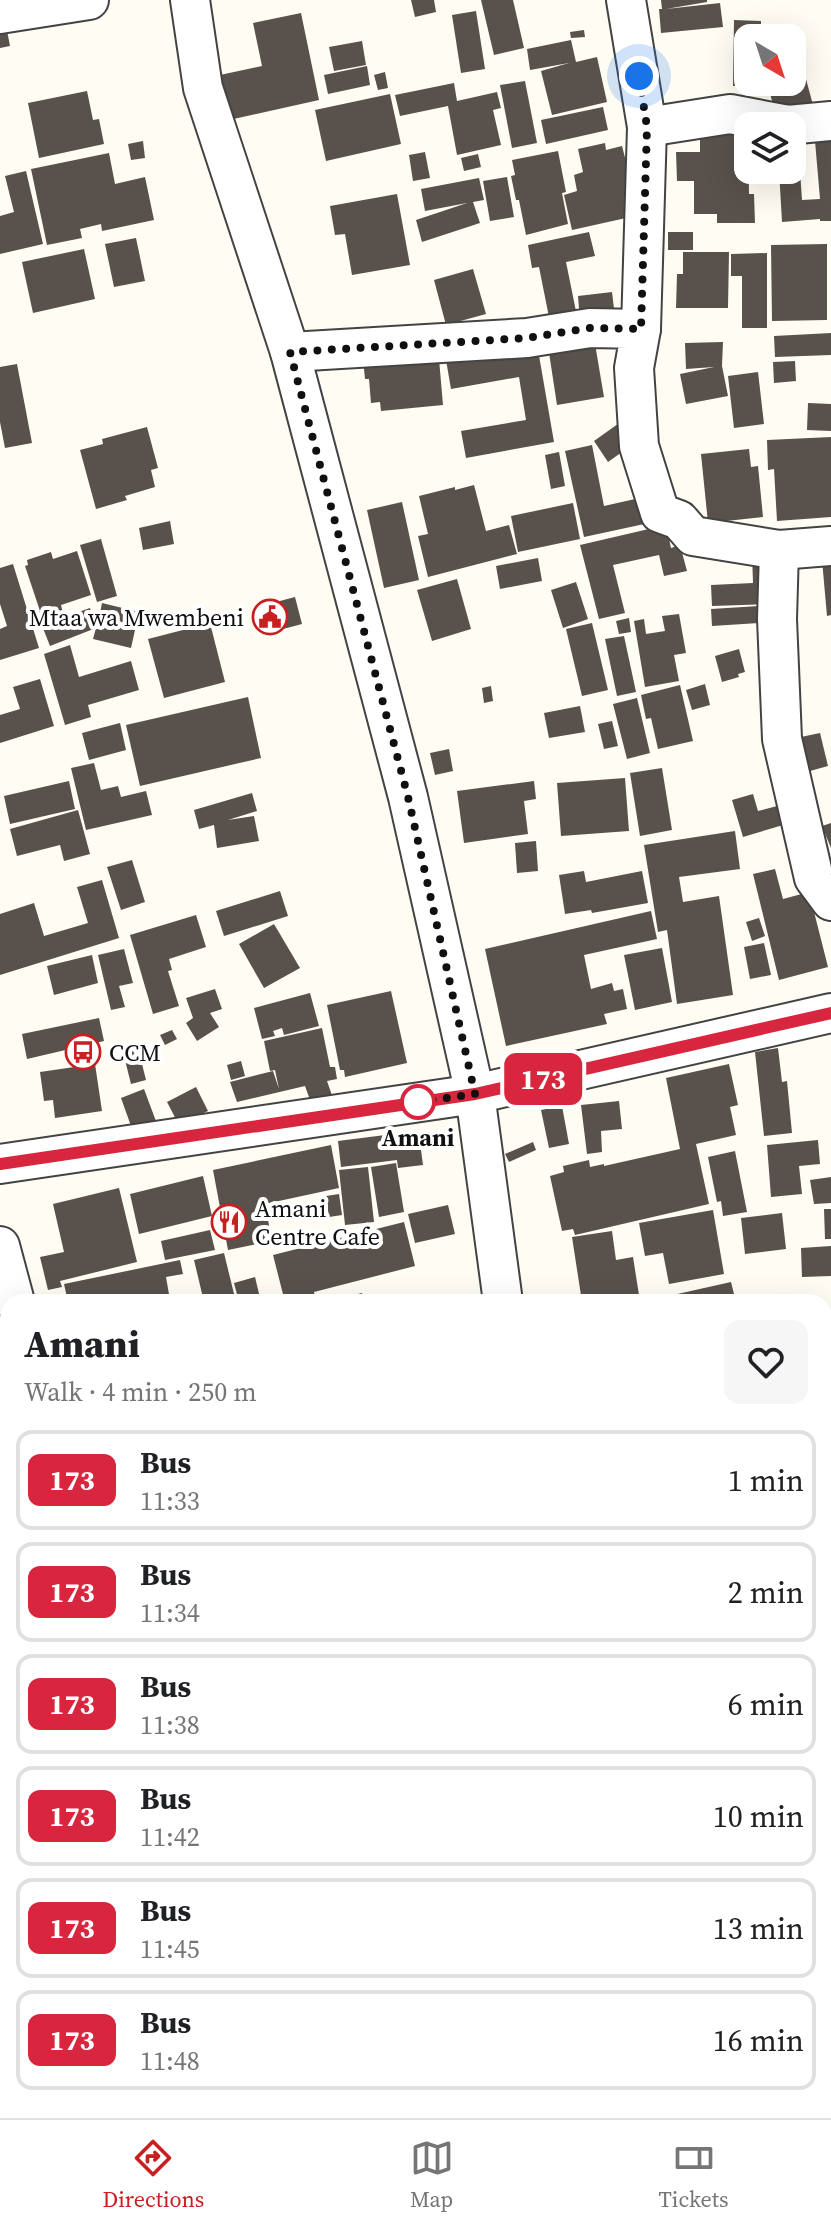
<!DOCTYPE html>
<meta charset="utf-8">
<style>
:root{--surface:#fff;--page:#f6f6f6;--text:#202124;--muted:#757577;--line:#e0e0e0;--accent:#c91f21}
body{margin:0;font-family:"Source Serif 4",serif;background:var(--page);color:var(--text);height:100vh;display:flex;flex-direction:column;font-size:30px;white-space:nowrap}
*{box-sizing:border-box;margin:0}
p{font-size:26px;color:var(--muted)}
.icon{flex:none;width:44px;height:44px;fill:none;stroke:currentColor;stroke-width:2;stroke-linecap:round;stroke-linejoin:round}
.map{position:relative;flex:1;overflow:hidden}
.drawer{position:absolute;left:0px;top:1294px;width:832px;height:824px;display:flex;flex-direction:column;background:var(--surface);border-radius:24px 24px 0 0;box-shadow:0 8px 32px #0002}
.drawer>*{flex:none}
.badge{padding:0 16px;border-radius:12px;font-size:28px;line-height:52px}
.needle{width:52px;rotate:141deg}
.controls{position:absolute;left:734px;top:24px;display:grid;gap:16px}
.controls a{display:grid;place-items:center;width:72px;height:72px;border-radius:16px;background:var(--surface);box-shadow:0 8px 32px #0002;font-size:40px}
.you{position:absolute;width:40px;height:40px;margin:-20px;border:6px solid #fff;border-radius:50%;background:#1a73e8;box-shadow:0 0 0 12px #1a73e833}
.map>.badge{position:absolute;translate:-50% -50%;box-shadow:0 0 0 4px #fff}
.round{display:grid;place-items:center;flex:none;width:84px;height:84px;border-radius:16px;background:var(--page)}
.head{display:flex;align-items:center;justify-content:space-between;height:136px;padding:0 24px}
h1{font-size:38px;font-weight:800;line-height:60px}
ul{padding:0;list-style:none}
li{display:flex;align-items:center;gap:24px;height:100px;margin:0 16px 12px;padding:0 8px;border:4px solid var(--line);border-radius:16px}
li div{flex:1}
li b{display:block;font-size:30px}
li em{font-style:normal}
li .badge{min-width:88px;font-weight:700;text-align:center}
.tabs{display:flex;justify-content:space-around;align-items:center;height:112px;border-top:2px solid var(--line);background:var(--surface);font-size:22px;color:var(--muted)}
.tabs a{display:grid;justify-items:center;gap:4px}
.tabs .active{color:var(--accent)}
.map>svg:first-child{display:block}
</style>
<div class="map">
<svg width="831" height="2118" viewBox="0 0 831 2118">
<rect width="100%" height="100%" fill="#fffdf3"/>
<g fill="#59514b">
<path d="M411 0H434L436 12 415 17Z"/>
<path d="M481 0H513L524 48 494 55Z"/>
<path d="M661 0H707V2L666 9 720 3 723 27 661 33 659 9H662Z"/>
<path d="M476 11 485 69 461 73 452 15Z"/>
<path d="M301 13 319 100 229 120 220 75 262 66 253 23Z"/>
<path d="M0 20H5L10 46 0 48Z"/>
<path d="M734 20 761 21V38H748V82H761V86H733Z"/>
<path d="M584 30 585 37 571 38 570 32Z"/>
<path d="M571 40 576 62 597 57 607 102 552 115 541 71 569 63 530 70 527 49Z"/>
<path d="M362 41 366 65 334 71 329 47Z"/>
<path d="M799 53 813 105 776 116 767 82H792V55Z"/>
<path d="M367 66 370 85 328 94 324 75Z"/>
<path d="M385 72 388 88 378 90 374 75Z"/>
<path d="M525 81 537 143 512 148 500 85Z"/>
<path d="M454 83 457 101 497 92 501 108 493 110 501 145 457 155 448 106 400 116 395 95Z"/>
<path d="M87 91 93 120 99 119 104 144 39 158 28 103Z"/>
<path d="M390 94 401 144 326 161 315 110Z"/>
<path d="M603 107 608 130 546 144 541 120Z"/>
<path d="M748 134 749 194H754L755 223H717V214H694V181H677L676 152H700V135Z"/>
<path d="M831 140V221H820V219L782 222 779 170H792V141H798L802 200 820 199 815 141Z"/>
<path d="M143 141 145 158 131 160 128 144Z"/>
<path d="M605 143 606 150 622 146 629 173 626 174 629 188H625L630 210 625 211 626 218 572 230 564 195 577 191 574 175 583 172 578 149Z"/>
<path d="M558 151 566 192 562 193 568 224 526 235 519 200H516L511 176 515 175 512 160Z"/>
<path d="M425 152 430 178 413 181 409 155Z"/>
<path d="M109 153 115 184 145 177 154 220 102 231 101 224 80 229 82 238 47 245 31 169Z"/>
<path d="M478 154 481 167 464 171 461 158Z"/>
<path d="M26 171 43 244 0 254V216L14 212 5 176Z"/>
<path d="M507 177 514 217 490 221 483 181Z"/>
<path d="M479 178 484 200 473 202 480 223 422 242 416 220 467 203 425 211 421 189Z"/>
<path d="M397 194 410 265 352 275 345 234 335 235 330 206Z"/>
<path d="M589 232 595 256 566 262 578 321 551 327 539 267 532 268 528 245Z"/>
<rect x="668" y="232" width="25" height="18"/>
<path d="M136 238 145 281 114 287 105 244Z"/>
<path d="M827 244V320L772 321 771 245Z"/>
<path d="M84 249 95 299 33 313 22 262Z"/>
<path d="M683 252H729L728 308H676L677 274H683Z"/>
<path d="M767 253V328H742V276H731V254Z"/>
<path d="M473 269 486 314 446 325 434 280Z"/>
<path d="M612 292 615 317 580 321 578 296Z"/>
<path d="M831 333V355L775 357 774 336Z"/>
<path d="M594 338 604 397 557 405 548 346Z"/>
<path d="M723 342 722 366 728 396 686 404 680 374 714 367 686 369 685 343Z"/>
<path d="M537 344 554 442 466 458 461 431 526 420 519 377 451 389 446 360Z"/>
<path d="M363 359H439L443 405 381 411 380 402 371 403 369 379H365Z"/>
<path d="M795 361 796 381 774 383 773 362Z"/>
<path d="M17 364 32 443 5 448 0 422V367Z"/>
<path d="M758 372 764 424 734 428 728 376Z"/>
<path d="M808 403 831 404V431L807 430Z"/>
<path d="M622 421 636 442 608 462 594 441Z"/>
<path d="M147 427 158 468 151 470 155 487 125 496 127 500 96 509 80 450 103 444 102 439Z"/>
<path d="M831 437V517L777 521 774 469 768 470 767 440Z"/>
<path d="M592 445 604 506 644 497 649 523 584 537 565 451Z"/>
<path d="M749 449 751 467 758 466 763 517 708 523 701 454Z"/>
<path d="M559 452 565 486 551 489 545 455Z"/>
<path d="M474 485 486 531 509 525 517 554 428 577 418 536 428 534 419 496 455 487V490Z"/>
<path d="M402 502 419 580 384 588 367 510Z"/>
<path d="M573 503 580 539 518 552 511 516Z"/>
<path d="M170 521 174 544 143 550 139 528Z"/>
<path d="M666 525 671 548 680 545 687 571 664 576 659 555 613 565 625 613 599 619 580 545Z"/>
<path d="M101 539 117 596 97 602 80 545Z"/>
<path d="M77 551 91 595 61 605 64 617 90 608 92 616 100 613 102 603 139 612 131 648 93 639 96 628 50 646 37 613 40 611 25 566 28 565 27 560 51 552 53 559Z"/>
<path d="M770 553 771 604 712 606 711 585 753 583 752 554Z"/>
<path d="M538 558 542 581 500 589 496 566Z"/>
<path d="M831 559V615L827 616 822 560Z"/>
<path d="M13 564 39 648 0 660V629L7 626 0 604V568Z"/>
<path d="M457 579 471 629 432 641 417 590Z"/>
<path d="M576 582 588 619 563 628 551 590Z"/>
<path d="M295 597 302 624 268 633 261 606Z"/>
<path d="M759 606V623L712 626 711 609Z"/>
<path d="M679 614 686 653 674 655 679 681 645 687 634 621 644 619 646 634 665 631 662 616Z"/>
<path d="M629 618 631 632 619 634 616 621Z"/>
<path d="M210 623 225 682 164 698 148 639Z"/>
<path d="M592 623 608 690 582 696 566 629Z"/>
<path d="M624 636 636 692 617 696 605 639Z"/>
<path d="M70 645 79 677 131 661 139 690 88 705 91 717 65 725 44 654Z"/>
<path d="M739 649 745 672 738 674 739 677 722 682 715 656Z"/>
<path d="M40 679 54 726 0 743V715L20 709 13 687Z"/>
<path d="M705 684 710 705 692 710 686 690Z"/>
<path d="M680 685 693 741 658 749 651 718 646 719 641 695Z"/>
<path d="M491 686 493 701 484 703 482 688Z"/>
<path d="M248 697 261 758 140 786 126 725Z"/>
<path d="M637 698 650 753 627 759 613 704Z"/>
<path d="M580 706 585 732 549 738 544 713Z"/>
<path d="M612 721 618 746 604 749 598 724Z"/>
<path d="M120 723 126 750 89 760 82 733Z"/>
<path d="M820 733 828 766 810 771 801 737Z"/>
<path d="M449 749 453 771 435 775 430 753Z"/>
<path d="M94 763 101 790 118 786 121 797 146 791 152 815 86 830 71 768Z"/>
<path d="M662 768 672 830 640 836 630 773Z"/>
<path d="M625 778 629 831 561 836 557 783Z"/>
<path d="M69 781 75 809 10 824 4 796Z"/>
<path d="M534 781 536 799 524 801 528 834 464 843 457 791Z"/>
<path d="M252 793 257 811 228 820 254 816 259 841 217 848 214 825 199 829 194 810Z"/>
<path d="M753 794 758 811 777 806 783 825 743 837 732 800Z"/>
<path d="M78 810 90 854 64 861 60 845 17 856 10 829Z"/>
<path d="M831 823V848L822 826Z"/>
<path d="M735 831 740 869 679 877 683 902 719 896 733 995 677 1004 667 930 658 932 644 845Z"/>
<path d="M536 841 538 871 517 873 515 843Z"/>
<path d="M132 860 145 902 121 910 107 867Z"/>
<path d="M775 869 783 899 809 892 828 967 779 980 753 874Z"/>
<path d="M584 871 586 882 642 871 648 903 592 913 591 910 565 914 559 875Z"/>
<path d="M102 880 119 938 0 975V914L34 903 44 936 88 923 77 887Z"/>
<path d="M280 891 288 916 224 936 216 911Z"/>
<path d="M651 911 657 939 584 955 591 989 612 983 614 991 623 989 627 1009 604 1014 607 1024 506 1046 485 949Z"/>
<path d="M196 915 206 947 169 959 172 970 168 971 179 1006 153 1014 130 935Z"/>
<path d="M759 918 765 936 752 941 746 922Z"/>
<path d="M274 924 300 968 264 988 239 944Z"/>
<path d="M764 943 771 975 750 979 744 947Z"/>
<path d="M662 948 672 1002 635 1010 624 955Z"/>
<path d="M124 949 133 983 119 986 125 1007 111 1010 98 955Z"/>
<path d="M92 955 98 983 54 995 47 966Z"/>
<path d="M215 989 222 1009 210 1013 219 1027 197 1041 186 1023 193 1018 186 998Z"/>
<path d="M391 991 407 1063 345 1077 344 1070H340L327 1005Z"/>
<path d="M310 993 319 1026 284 1035 282 1028 273 1031 275 1036 262 1039 254 1008Z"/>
<path d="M99 1018 104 1041 27 1059 22 1034Z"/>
<path d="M322 1028 330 1067H335L337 1079 327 1081 335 1104 314 1111 305 1086 237 1102 230 1082 273 1071 279 1089 275 1070 270 1071 264 1041Z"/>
<path d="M172 1030 177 1039 165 1045 160 1035Z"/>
<path d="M138 1048 146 1080 131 1084 123 1052Z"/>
<path d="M778 1048 782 1082 787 1081 792 1133 764 1136 755 1052Z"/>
<path d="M241 1061 245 1076 231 1080 227 1065Z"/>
<path d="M95 1064 102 1111 55 1118 53 1100 44 1101 40 1072Z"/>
<path d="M729 1064 738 1105 730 1107 736 1135 696 1144 709 1204 575 1235 573 1229 562 1231 550 1176 564 1172 563 1166 589 1160 590 1167 604 1164V1166L680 1149 666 1078Z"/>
<path d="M196 1087 208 1111 179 1125 167 1102Z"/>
<path d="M144 1089 160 1132 136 1140 121 1098Z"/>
<path d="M619 1101 622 1129 601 1131 602 1152 587 1154 581 1105Z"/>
<path d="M562 1106 569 1144 549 1148 541 1110Z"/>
<path d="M401 1133V1138L419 1135 423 1165 398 1168 397 1160 341 1167 338 1141Z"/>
<path d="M818 1140 820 1164 799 1166 802 1194 771 1197 767 1145Z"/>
<path d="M533 1142 536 1150 509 1162 505 1154Z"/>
<path d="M331 1145 339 1188 265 1204 272 1241 228 1250 213 1170Z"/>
<path d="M735 1151 747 1212 723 1216 721 1201 717 1202 708 1157Z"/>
<path d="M396 1163 404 1212 379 1217 371 1167Z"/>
<path d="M368 1167 374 1222 345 1225 339 1170Z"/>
<path d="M203 1176 212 1216 139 1234 130 1194Z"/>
<path d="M831 1177V1203L814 1204 810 1180Z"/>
<path d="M119 1188 137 1262 60 1281 62 1287 48 1290 40 1257 64 1252 53 1204Z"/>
<path d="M339 1194 342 1215 329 1217 326 1196Z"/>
<path d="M448 1205 455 1234 415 1243 408 1214Z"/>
<path d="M824 1209H831V1239H825Z"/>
<path d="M713 1210 724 1274 669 1284 663 1253 645 1256 639 1223Z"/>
<path d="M782 1213 786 1249 745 1254 741 1218Z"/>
<path d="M404 1222 415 1266 314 1292 316 1302H285L273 1255Z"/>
<path d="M210 1230 215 1250 165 1260 161 1241Z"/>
<path d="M612 1231 616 1260 633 1257 639 1295 599 1302H582L572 1237Z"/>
<path d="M831 1246V1276L802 1277 801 1248Z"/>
<path d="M224 1253 236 1302H204L194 1260Z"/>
<path d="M180 1260 183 1274 166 1277 170 1300 162 1302H68L64 1284Z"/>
<path d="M255 1277 261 1302H239L234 1283Z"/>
<path d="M731 1282 736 1302H674L673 1295Z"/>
<path d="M362 1293 364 1302H330V1301Z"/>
<path d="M824 1352H830L831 1372 824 1373Z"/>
<path d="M824 1443H831V1462L824 1463Z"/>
<path d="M8 1452V1477L0 1480V1455Z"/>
<path d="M831 1497V1516L824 1517V1498Z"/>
<path d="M8 1500V1526L0 1529V1503Z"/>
<path d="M824 1531 831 1532V1559H824Z"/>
<path d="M8 1540V1598L0 1576V1543Z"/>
<path d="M824 1608 831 1609V1634H824Z"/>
<rect x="824" y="1641" width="7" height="24"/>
<path d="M8 1658V1737L0 1741V1712L6 1710 0 1698V1662Z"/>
<rect x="824" y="1686" width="7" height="27"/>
<rect x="824" y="1725" width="7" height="24"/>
<path d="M8 1743V1769L0 1773V1746Z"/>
<rect x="824" y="1787" width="7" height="26"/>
<path d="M8 1872V1967L0 1971V1876Z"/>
<rect x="824" y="1896" width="7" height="31"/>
<rect x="824" y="1936" width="7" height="35"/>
<path d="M824 1972H831V1995L824 1996Z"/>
<path d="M831 2035V2060H824V2036Z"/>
<rect x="824" y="2066" width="7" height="26"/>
<path d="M8 2100V2110H16L19 2118H0V2103Z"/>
<path d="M831 2109V2118H820V2110Z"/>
<path d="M28 2110H131L114 2118H32Z"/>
<path d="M185 2110H209L188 2118Z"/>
<path d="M224 2110H245L248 2118H203Z"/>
<path d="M312 2110H410V2111L380 2118H314Z"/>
<path d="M504 2110H536L537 2118H453V2116Z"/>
<rect x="704" y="2110" width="66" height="8"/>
<rect x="776" y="2110" width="29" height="8"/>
</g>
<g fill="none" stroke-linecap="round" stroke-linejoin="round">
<g stroke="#434343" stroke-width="42">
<g id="minor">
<path d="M190 0 203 88 290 352 408 797 475 1094 503 1302"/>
<path d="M626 0 647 127 641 329"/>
<path d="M0 14 89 0"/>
<path d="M647 127 730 114 788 125 831 121"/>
<path d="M290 352 527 338 590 328 641 329 634 368 639 446 660 513 679 520 693 536 779 550 831 546"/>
<path d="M779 550 777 619 782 739 814 878 831 901"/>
<path d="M0 1164 475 1094 831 1013"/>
<path d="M0 1246 15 1302"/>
<path d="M263 2110 266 2118"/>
<path d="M624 2110 629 2118"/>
</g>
</g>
<use href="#minor" stroke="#fff" stroke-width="38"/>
</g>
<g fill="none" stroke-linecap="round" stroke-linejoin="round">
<g stroke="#fff" stroke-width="18">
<path id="line" d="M0 1164 475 1094 831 1013"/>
</g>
<use href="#line" stroke="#d7263d" stroke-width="12"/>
<path stroke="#101010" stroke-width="8" stroke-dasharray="0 14.4" d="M418 1102 411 1103 475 1094 408 797 290 352 527 338 590 328 641 329 647 127 639 76"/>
</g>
<defs>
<g id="civic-ring" transform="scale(1.8)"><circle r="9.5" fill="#fff" stroke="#c91f21" stroke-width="1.5"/><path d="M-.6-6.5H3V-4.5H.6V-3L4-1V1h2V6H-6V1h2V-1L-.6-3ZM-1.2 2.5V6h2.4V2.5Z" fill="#c91f21"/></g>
<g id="bus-ring" transform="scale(1.8)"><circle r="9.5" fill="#fff" stroke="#c91f21" stroke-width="1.5"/><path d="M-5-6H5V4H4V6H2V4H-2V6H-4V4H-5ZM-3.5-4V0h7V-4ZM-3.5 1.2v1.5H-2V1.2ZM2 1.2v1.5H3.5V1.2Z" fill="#c91f21"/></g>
<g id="restaurant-ring" transform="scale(1.8)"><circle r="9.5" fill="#fff" stroke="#c91f21" stroke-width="1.5"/><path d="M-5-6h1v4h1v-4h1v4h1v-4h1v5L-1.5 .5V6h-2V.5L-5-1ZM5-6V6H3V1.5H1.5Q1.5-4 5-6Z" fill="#c91f21"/></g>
</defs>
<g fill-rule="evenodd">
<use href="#civic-ring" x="270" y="617"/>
<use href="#bus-ring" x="83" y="1052"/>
<use href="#restaurant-ring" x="229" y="1222"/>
</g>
<circle fill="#fff" stroke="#d7263d" stroke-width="4" cx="418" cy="1102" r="16"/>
<g text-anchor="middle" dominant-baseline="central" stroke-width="8" stroke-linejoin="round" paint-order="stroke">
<g font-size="24" fill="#101010" stroke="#fff" text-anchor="start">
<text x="244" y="617" text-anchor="end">Mtaa wa Mwembeni</text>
<text x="109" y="1052">CCM</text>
<text x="255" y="1208">Amani<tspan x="255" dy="28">Centre Cafe</tspan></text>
</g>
<g font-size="24" font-weight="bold" fill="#101010" stroke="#fff">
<text x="418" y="1137">Amani</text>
</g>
</g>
</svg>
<div class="controls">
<a><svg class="needle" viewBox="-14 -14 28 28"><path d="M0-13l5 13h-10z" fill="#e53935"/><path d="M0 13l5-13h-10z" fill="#757577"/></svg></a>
<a><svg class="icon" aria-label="layers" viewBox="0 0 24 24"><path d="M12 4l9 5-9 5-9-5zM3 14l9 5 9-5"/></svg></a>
</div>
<div class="you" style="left:639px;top:76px"></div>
<b class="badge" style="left:543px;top:1079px;background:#d7263d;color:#fff">173</b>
<section class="drawer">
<div class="head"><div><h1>Amani</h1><p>Walk · 4 min · 250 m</p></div><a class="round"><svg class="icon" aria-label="heart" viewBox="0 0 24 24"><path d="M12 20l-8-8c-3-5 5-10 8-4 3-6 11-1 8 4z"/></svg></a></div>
<ul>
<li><span class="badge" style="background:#d7263d;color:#fff">173</span><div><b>Bus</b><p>11:33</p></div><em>1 min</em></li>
<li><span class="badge" style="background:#d7263d;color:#fff">173</span><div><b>Bus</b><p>11:34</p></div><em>2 min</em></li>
<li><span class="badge" style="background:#d7263d;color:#fff">173</span><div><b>Bus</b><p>11:38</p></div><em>6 min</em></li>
<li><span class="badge" style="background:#d7263d;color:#fff">173</span><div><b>Bus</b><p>11:42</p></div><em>10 min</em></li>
<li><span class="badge" style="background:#d7263d;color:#fff">173</span><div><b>Bus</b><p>11:45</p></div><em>13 min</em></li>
<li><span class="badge" style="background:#d7263d;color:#fff">173</span><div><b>Bus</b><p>11:48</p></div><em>16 min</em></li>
</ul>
</section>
</div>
<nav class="tabs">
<a class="active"><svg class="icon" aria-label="directions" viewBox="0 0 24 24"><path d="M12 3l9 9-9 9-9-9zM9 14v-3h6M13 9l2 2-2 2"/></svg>Directions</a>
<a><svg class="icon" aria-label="map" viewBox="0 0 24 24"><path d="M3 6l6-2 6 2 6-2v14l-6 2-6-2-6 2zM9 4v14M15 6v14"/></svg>Map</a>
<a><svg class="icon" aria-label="tickets" viewBox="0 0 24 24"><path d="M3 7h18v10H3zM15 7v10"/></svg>Tickets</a>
</nav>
